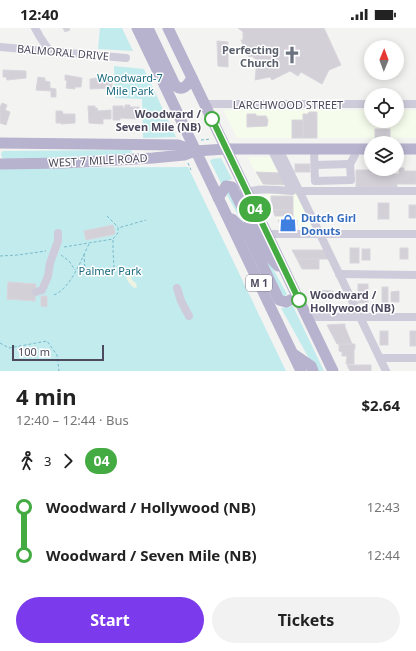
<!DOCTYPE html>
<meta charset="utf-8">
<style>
:root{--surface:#fff;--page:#f2f2f2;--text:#222;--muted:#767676;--accent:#7c3aed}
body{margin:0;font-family:"Noto Sans",sans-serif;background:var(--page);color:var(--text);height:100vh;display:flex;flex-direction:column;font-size:15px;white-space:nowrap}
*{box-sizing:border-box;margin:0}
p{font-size:13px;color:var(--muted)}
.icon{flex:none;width:22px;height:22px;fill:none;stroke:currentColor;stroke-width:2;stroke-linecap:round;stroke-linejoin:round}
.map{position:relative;height:343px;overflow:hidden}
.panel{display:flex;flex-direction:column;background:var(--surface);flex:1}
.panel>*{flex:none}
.badge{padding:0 8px;border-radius:13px;font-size:14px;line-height:26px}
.needle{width:26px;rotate:1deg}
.fabs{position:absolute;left:364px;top:12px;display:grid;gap:8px}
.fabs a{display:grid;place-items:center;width:40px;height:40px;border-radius:50%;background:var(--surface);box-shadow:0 2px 10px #0003;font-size:20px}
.scale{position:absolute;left:12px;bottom:10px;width:92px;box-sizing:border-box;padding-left:4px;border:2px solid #4d495e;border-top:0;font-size:11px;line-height:14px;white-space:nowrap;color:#4d495e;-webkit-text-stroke:3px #fff;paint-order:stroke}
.map>.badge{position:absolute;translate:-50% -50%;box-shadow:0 0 0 2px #fff}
.legs{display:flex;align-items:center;gap:6px;height:44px;padding:0 16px;font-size:13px}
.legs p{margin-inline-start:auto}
.overview{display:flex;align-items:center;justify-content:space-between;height:68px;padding:0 16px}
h1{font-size:22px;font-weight:700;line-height:30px}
.cta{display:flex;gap:8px;margin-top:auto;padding:8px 16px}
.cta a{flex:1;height:46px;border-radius:24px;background:var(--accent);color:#fff;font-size:16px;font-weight:700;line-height:46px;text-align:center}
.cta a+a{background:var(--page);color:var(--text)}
ul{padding:0 16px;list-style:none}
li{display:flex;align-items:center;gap:14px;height:48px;font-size:15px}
li i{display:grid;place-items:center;width:6px;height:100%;margin:0 5px;background:currentColor}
li i::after{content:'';width:10px;height:10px;margin:-5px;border:3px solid;border-radius:50%;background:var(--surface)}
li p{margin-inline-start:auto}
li:first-child i{background:linear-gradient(#0000 50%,currentColor 0)}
li:last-child i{background:linear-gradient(currentColor 50%,#0000 0)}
.status{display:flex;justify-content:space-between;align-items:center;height:28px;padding:0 20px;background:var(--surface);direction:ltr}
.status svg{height:11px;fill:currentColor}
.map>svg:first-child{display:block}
</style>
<div class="status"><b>12:40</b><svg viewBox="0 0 49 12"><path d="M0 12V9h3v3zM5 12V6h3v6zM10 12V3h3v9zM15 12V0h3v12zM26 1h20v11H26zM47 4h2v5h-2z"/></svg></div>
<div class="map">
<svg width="416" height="343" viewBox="0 0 416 343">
<rect width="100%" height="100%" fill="#f3f3f1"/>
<g fill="#f6fcec">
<path d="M223 82H371V93H397V82H416V110H237Z"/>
<path d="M248 129H279L314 199 280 198Z"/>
</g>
<g fill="#c2ebee">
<path d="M100 0H122L133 23 98 21Z"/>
<path d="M114 38 144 41 176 109 143 110 142 71 115 70Z"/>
<path d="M129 122H131L132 124 130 126 77 129 6 131 2 130 1 125 3 123Z"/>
<path d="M221 130 232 151 222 155H221L210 133 212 131Z"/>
<path d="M188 139 286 343H0V140Z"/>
<path d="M229 161 287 266 283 270 226 165Z"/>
<path d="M293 278 324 343H316L281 280Z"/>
</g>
<path fill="#edf3e3" d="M126 245 130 246 132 252 136 255 137 259 135 260C130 258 125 250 126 245Z"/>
<g fill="#d4d0d8" stroke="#d8d5dc">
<path d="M63 0H69L70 2 65 4Z"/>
<path d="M238 0H324L341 37 329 42 322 56 301 44 298 48 290 43 272 52 270 49 255 52 257 33 252 28 249 29 246 25 241 12H243V4Z"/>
<path d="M217 13 228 14V39L218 38Z"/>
<path d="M3 42 26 43V50L7 52 6 49H3Z"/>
<path d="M65 47 82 50 81 59H75V61L66 60 67 53 65 52Z"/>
<path d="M38 49 45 50V53L50 54V60L56 61V69H51V63L36 62Z"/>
<path d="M96 50 112 51V60L90 61V51Z"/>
<path d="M2 75 7 77 5 82 10 84 6 97 0 95V79Z"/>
<path d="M125 77H130V79H139V91L120 90V92H113V78H123V80H125Z"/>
<path d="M88 78H95V80H97L98 83 111 82V91H103V96L89 95Z"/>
<path d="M56 83H62L63 86H75V95L61 96V95H56Z"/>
<path d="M309 84H317V110H303V86H308Z"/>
<path d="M247 86H256V88H266L268 92 267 98 247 99Z"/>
<rect x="292" y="92" width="11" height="18"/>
<rect x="375" y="101" width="15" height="10"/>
<rect x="295" y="136" width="15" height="8"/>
<path d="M399 140H404V143H416V156H397V160L356 159V142H376V145H394V146H399Z"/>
<path d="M256 144 280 145 286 157 263 156Z"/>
<path d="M271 168H293V182H273L271 177Z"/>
<rect x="378" y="175" width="11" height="16"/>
<rect x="409" y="177" width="7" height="13"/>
<path d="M273 182H293V192H290V188H275Z"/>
<path d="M278 192H297V198H281Z"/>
<path d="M113 197 115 206 86 212 84 203Z"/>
<rect x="350" y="220" width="9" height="15"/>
<rect x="400" y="220" width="8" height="11"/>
<rect x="362" y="221" width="8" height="11"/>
<path d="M292 222H324L328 231H297Z"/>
<path d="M297 231H319V241H302Z"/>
<path d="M8 254 36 256 35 273 7 271Z"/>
<rect x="358" y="256" width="10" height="19"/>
<rect x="382" y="259" width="6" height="18"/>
<path d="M315 262 333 263V270H314Z"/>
<path d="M399 263V274H391V264Z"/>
<path d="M41 268H47V279L41 278Z"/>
<path d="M345 296V299L352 316H337L327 297Z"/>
<rect x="380" y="303" width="8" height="14"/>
<rect x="410" y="303" width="6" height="15"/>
<path d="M339 316H355V321H354V336H346L347 328H342V324L339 323Z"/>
<path d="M347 337H371V343H350Z"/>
</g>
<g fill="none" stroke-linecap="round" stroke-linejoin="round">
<g stroke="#7abbcc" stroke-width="1" stroke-dasharray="3 2" stroke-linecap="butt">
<path d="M201 112 211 111"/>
<path d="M188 135 191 142"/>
<path d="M107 188 118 199"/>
<path d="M113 212V222L114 240"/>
<path d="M64 219 113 211 118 205V200L146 192"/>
<path d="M84 226 85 242"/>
<path d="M61 227 69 233 75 242"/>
<path d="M0 228 18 227 46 223"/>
<path d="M54 267C71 260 81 232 89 216"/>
<path d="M0 315 9 320 47 313 57 327 59 343"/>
</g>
<g stroke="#cecbda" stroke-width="8">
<path d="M35 0 40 9 49 22"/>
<path d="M0 19 126 30"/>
<path d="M204 76H371"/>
<path d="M397 76H416"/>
<path d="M279 121 386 343"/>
<path d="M314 121 315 153 351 152 350 136 355 127V121"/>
<path d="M315 137 350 136"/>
<path d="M299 163H416"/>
<path d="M242 166C257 159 276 162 292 163L274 127 272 121"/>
<path d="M267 206H416"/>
<path d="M339 246 416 247"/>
<path d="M177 260 181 273 189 288"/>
<path d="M36 264 42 262 48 248 50 235 58 213V205"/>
<path d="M307 289H416"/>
<path d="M380 330H416"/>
</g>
<g stroke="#b7b2ce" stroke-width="11">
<path d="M137 0 301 343"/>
<path d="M148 0 175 57C183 65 188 56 192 50"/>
<path d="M168 0 333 343"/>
<path d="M0 115 178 117 195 123"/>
<path d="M397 121H416"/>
<path d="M0 136 64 135 153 130 184 127 195 123 226 121H371"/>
<path d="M218 170 226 158 232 159 264 223 278 238"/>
<path d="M232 191 248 207 279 272 286 274 297 269"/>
<path d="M295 327 311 338 313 343"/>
</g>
</g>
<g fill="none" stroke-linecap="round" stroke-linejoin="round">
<g stroke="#fff" stroke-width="9">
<path id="line-1" d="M212 91 299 272"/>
</g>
<use href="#line-1" stroke="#44aa42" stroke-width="6"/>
</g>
<defs>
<g id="church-bare" transform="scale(1.38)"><path d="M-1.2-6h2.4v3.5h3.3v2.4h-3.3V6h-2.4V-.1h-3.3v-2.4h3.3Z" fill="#6b7280" stroke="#fff" stroke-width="2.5" paint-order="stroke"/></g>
<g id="shop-bare" transform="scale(1.38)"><path d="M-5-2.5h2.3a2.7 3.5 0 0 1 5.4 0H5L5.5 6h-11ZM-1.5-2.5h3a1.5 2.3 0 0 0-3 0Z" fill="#3f7fe0" stroke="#fff" stroke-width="2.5" paint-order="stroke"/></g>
</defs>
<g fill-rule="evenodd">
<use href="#church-bare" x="292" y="27"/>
<use href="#shop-bare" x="288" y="195"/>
</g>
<g fill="#fff" stroke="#44aa42" stroke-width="2">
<circle cx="212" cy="91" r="7"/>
<circle cx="299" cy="272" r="7"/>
</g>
<g text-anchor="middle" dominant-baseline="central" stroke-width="3" stroke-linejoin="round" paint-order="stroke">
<rect fill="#fff" stroke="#82808e" stroke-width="1" x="246" y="247" width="26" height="16" rx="3"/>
<g font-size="10" font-weight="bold" fill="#4d495e">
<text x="259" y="255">M 1</text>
</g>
<g font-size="11" font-weight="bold" fill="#5b616d" stroke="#fff" text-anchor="end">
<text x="279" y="21">Perfecting<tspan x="279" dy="13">Church</tspan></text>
</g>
<g font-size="11" fill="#4d495e" stroke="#fff">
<text transform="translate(63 24) rotate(5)">BALMORAL DRIVE</text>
<text x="288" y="76">LARCHWOOD STREET</text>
<text transform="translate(98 132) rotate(-3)">WEST 7 MILE ROAD</text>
</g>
<g font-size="11" fill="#1a6b7f" stroke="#fff">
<text x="130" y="49">Woodward-7<tspan x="130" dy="13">Mile Park</tspan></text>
<text x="110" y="242">Palmer Park</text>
</g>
<g font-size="11" font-weight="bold" fill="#4d495e" stroke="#fff" text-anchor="end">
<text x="201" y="85">Woodward /<tspan x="201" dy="13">Seven Mile (NB)</tspan></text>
<text x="310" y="266" text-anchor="start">Woodward /<tspan x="310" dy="13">Hollywood (NB)</tspan></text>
</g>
<g font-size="11" font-weight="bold" fill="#366cbe" stroke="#fff" text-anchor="start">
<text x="301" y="189">Dutch Girl<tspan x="301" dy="13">Donuts</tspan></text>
</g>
</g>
</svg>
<div class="fabs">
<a><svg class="needle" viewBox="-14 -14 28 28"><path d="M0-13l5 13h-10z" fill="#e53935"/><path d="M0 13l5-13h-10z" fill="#767676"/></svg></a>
<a><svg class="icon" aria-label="locate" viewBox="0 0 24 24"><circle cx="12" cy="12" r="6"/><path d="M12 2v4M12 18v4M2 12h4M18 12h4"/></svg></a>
<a><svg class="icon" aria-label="layers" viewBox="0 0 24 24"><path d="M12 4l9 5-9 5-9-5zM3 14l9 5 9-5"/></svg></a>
</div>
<div class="scale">100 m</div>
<b class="badge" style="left:255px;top:181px;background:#44aa42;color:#fff">04</b>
</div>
<section class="panel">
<div class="overview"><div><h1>4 min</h1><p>12:40 – 12:44 · Bus</p></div><b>$2.64</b></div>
<div class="legs"><svg class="icon" aria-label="walk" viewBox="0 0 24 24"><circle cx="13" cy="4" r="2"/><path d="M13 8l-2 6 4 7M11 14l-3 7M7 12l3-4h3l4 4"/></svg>3<svg class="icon" aria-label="forward" viewBox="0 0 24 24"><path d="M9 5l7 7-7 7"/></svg><b class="badge" style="background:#44aa42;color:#fff">04</b></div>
<ul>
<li><i style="color:#44aa42"></i><b>Woodward / Hollywood (NB)</b><p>12:43</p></li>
<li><i style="color:#44aa42"></i><b>Woodward / Seven Mile (NB)</b><p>12:44</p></li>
</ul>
<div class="cta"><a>Start</a><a>Tickets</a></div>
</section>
